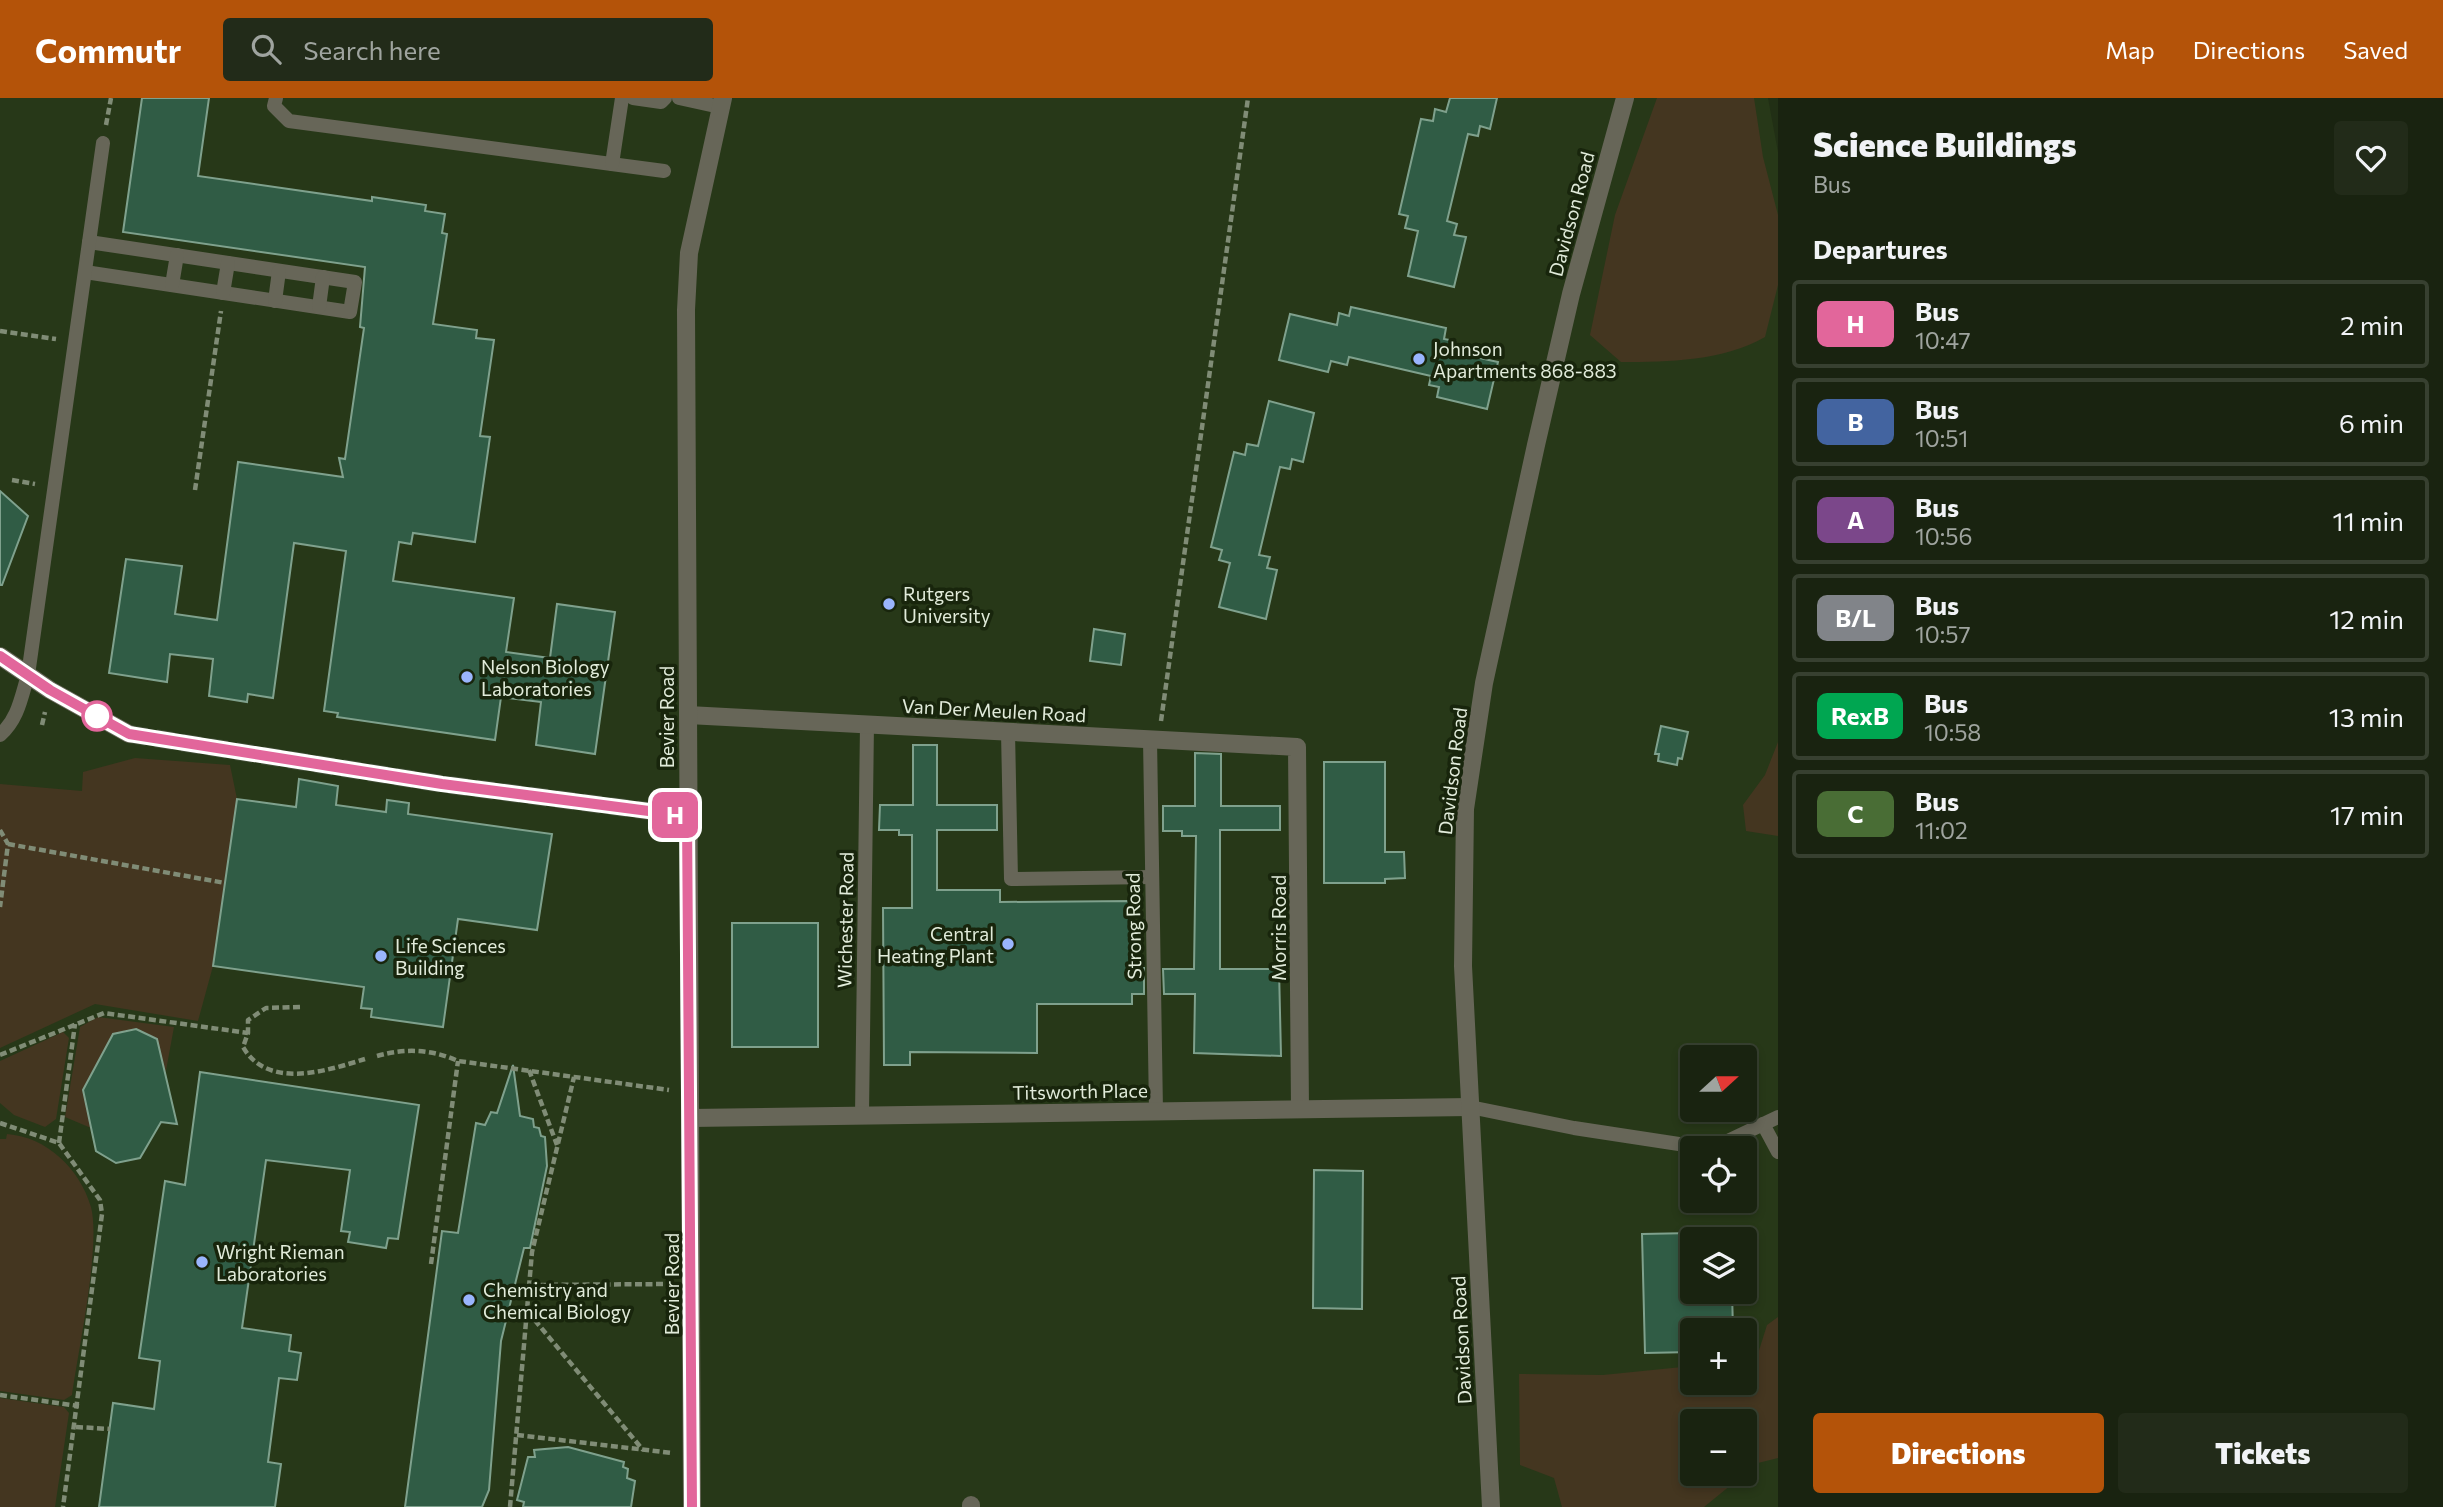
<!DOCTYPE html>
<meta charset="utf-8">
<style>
:root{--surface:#192310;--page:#222b19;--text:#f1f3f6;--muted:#9fa49f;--line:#374030;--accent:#b45309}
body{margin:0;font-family:Commissioner,sans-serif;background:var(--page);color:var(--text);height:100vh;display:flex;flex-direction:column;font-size:26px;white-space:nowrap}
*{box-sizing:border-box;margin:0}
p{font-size:23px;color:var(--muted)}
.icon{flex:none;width:38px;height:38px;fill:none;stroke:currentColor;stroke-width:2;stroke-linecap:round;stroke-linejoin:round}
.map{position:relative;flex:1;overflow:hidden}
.drawer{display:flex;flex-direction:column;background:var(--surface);width:665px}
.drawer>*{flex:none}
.badge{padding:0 14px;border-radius:10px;font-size:24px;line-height:46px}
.needle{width:46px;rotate:69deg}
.tools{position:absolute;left:1680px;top:947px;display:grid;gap:14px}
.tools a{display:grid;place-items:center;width:77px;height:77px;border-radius:7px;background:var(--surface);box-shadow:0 4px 10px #0003,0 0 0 2px var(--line);font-size:35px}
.map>.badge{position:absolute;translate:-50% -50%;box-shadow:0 0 0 4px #fff}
h2{padding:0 35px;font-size:26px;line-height:63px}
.round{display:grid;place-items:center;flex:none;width:74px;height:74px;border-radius:7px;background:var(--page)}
.head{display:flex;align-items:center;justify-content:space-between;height:119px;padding:0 35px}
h1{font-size:33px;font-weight:800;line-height:52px}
.button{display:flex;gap:14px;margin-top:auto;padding:14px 35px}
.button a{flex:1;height:80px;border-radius:7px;background:var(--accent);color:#fff;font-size:28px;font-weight:800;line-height:80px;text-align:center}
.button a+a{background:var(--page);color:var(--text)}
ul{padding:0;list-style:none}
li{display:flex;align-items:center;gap:21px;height:88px;margin:0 14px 10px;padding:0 21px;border:4px solid var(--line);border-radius:7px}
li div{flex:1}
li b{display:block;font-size:26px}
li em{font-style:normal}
li .badge{min-width:77px;font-weight:700;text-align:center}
header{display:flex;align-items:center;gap:42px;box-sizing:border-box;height:98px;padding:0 35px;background:var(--accent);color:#fff}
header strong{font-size:33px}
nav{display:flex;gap:38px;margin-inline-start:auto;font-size:24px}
.search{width:490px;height:63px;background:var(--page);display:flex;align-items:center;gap:18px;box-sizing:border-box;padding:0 24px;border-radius:7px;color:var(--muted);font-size:26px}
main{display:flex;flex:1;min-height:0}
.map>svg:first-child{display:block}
</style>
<header>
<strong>Commutr</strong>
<div class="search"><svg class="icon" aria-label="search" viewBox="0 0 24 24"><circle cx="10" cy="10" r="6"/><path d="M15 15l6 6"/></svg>Search here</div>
<nav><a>Map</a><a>Directions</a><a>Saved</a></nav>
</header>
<main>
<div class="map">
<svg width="1778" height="1409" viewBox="0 0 1778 1409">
<rect width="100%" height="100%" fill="#212f15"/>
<path fill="#273818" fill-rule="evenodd" d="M0 0H1768L1778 54V1409H0ZM1692 959H1745V1012H1692ZM1692 1050H1745V1102H1692ZM1692 1141H1745V1194H1692ZM1692 1232H1745V1284H1692ZM1692 1323H1745V1376H1692Z"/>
<g fill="#443620" fill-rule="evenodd">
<path d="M1657 0H1754L1763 59 1778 117V187L1765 239C1723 263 1669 264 1621 264L1590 237 1615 117Z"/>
<path d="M1778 644V738L1746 733 1743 707 1765 677Z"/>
<path d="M135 660 230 667 237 701 213 868 198 923 95 906 0 950V686L82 693 83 674Z"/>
<path d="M98 919 174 929 165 978 157 941 136 931 113 936 83 992 91 1030 65 1019 80 929Z"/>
<path d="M63 934 69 940 56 1021 45 1029 14 1017 0 1005V963Z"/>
<path d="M7 1036C47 1039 80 1071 91 1109 101 1148 78 1253 72 1297L64 1302 0 1293V1041H6Z"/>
<path d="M1778 1219V1360L1758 1365 1704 1409H1562L1554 1380 1520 1367 1519 1276 1603 1277 1692 1268V1284H1745V1263L1756 1262 1767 1227ZM1745 1323V1376H1692V1323Z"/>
<path d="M0 1300 64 1309 69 1315 55 1409H0Z"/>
</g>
<g fill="#305c45" stroke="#7fa18d" stroke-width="2">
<path d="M142 0H209L198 78 372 103V99L426 107 425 113 445 116 442 135 447 136 433 226 477 232 476 240 494 242 480 338 490 339 475 444 413 435 411 446 399 444 393 483 514 500 506 554 550 560 557 506 615 514 595 656 536 647 541 604 501 599 495 642 337 619 338 615 324 613 346 453 294 445 273 600 248 596 247 604 209 598 213 561 170 556 167 584 109 575 126 461 182 468 175 516 217 522 238 364 343 379 339 360 345 361 364 230 360 229 365 169 123 134Z"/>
<path d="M1450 0H1497L1490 31 1480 28 1478 38 1468 36 1447 123 1457 126 1454 137 1466 139 1454 189 1408 178 1418 133 1405 130 1408 118 1399 116 1421 21 1433 23 1435 11 1446 14Z"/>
<path d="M1351 209 1446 230 1444 241 1455 243 1452 254 1498 264 1487 311 1437 299 1439 289 1429 287 1431 278 1349 259 1347 267 1331 263 1328 274 1279 262 1290 216 1337 227 1339 215 1349 218Z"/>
<path d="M1269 303 1314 315 1303 364 1292 361 1290 371 1280 369 1259 457 1270 459 1267 470 1277 472 1266 521 1219 509 1230 465 1219 462 1222 452 1211 449 1234 354 1245 357 1247 346 1258 348Z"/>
<path d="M0 393 28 418 2 487H0Z"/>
<path d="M1094 531 1125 536 1121 567 1090 563Z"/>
<path d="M1661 628 1688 634 1682 661 1678 660 1677 667 1658 663 1659 656H1655Z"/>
<path d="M913 647H937V707H997V732H937V792H1000V804L1132 803V870H1144V896H1132V906H1037V955L910 954V967H884L883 810H912V737H899V732H879L880 707H913Z"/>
<path d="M1195 655 1221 656V708H1280V732H1220V871H1279L1281 958 1194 955 1195 896H1164L1163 871H1194L1196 738H1182V733H1163V708H1195Z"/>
<path d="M1324 664H1385V754H1404L1405 780 1385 781V785H1324Z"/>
<path d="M299 681 338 688 336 707 386 714 387 702 409 705 408 716 552 736 537 832 458 821 443 929 371 919 372 911 361 910 364 889 213 868 237 701 296 709Z"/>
<rect x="732" y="825" width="86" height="124"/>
<path d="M136 931 157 941 177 1026 161 1024 140 1060 116 1065 96 1053 83 992 113 936Z"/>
<path d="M513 967 520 1018 533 1021 534 1029 539 1030 541 1038 545 1039 547 1068 530 1150H524L501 1243 489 1392 482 1409H405L442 1133 458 1135 476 1025 485 1027 491 1014 497 1015Z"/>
<path d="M200 974 419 1007 398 1141 388 1140 386 1150 348 1144 350 1134 341 1133 350 1072 266 1062 242 1230 291 1237 289 1253 301 1255 297 1282 279 1280 268 1364 281 1366 275 1409H99L113 1305 154 1311 160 1263 139 1260 165 1083 185 1087Z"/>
<path d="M1314 1072 1363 1073 1362 1211 1313 1210Z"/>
<path d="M1692 1135V1194H1732L1733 1232H1692V1254L1645 1255 1642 1136Z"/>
<path d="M568 1349 624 1364 623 1369 628 1371 627 1380 635 1383 631 1409H523L524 1404 517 1402 528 1359H535L534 1352Z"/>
</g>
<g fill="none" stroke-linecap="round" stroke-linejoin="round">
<path stroke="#3e4b33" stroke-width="18" stroke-dasharray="18 9" stroke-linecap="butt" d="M129 636 442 686 687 718"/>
<g stroke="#808c76" stroke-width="4.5" stroke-dasharray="7 3.5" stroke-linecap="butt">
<path d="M106 27 111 0"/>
<path d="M0 233 56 241"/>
<path d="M12 382 35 386"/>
<path d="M195 392 221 213"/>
<path d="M1161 623 1248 0"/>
<path d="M42 627 45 614"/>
<path d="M0 732 8 746 0 809"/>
<path d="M8 746 225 785"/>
<path d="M300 909 266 910 248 922V935L243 949C268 992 326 973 365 961"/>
<path d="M0 957 104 915 248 935"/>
<path d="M377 958C405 950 431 951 458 963L669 992"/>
<path d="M529 972 557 1047"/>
<path d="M0 1025 59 1045 100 1102 102 1116 63 1409"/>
<path d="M59 1045 75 926"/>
<path d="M431 1166 458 963"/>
<path d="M530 1187 671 1186"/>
<path d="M528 1214 643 1352"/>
<path d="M0 1297 79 1308"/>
<path d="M76 1329 110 1331"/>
<path d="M517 1337 672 1355"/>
<path d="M510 1409 532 1154 574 979"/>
</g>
<g stroke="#676658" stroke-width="14">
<path d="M276 0 274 8 289 23 664 73"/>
<path d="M633 0 661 4 665 0"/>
<path d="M679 0 720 9"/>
<path d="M612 66 622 0"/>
<path d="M85 174 350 214 355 184 89 144"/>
<path d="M172 187 177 157"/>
<path d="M223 195 228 165"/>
<path d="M275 203 279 173"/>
<path d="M319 209 323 179"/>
<path d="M1008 634 1011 781 1152 779"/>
<path d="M0 637C18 621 21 600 28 577L103 45"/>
<path d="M1150 641 1156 1013"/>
<path d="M1470 1009 1574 1030 1705 1050"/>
<path d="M862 1017 867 626"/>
<path d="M1763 1026 1778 1054"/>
<path d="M1713 1050 1778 1019"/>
</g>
<g stroke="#676658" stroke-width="18">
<path d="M0 558 50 592 129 636"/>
<path d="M688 617 1297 649 1300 1011"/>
<path d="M691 1020 1470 1009"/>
<path d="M971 1407V1409"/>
<path d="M692 1409 686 212 689 155 723 0"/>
<path d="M1491 1409 1463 868 1465 711 1484 585 1536 347 1571 196 1625 0"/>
</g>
</g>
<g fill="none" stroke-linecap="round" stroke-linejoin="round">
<g stroke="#fff" stroke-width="16">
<path id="line" d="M0 558 50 592 129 636 442 686 687 718 692 1409"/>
</g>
<use href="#line" stroke="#e2669b" stroke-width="10"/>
</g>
<g fill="#9ab5fd" stroke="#18250c" stroke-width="2.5">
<circle cx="1419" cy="261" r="7"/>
<circle cx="889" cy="506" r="7"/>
<circle cx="467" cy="579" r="7"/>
<circle cx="1008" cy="846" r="7"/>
<circle cx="381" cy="858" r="7"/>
<circle cx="202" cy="1164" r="7"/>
<circle cx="469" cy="1202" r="7"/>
</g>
<circle fill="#fff" stroke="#e2669b" stroke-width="3.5" cx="97" cy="618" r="14"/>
<g text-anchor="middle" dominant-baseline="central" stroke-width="7" stroke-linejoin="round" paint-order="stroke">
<g font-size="19" fill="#e1ebda" stroke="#18250c">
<text transform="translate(1571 116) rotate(-75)">Davidson Road</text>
<text transform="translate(994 612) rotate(3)">Van Der Meulen Road</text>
<text transform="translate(666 619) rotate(-90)">Bevier Road</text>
<text transform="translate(1452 673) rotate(-83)">Davidson Road</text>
<text transform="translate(845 822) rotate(-89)">Wichester Road</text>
<text transform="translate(1133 828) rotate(-91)">Strong Road</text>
<text transform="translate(1278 830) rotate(-90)">Morris Road</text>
<text transform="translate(1080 993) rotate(-1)">Titsworth Place</text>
<text transform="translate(671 1186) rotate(-90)">Bevier Road</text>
<text transform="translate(1461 1242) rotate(-93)">Davidson Road</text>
</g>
<g font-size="19" fill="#e1ebda" stroke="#18250c" text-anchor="start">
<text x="1433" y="250">Johnson<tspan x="1433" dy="22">Apartments 868-883</tspan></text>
<text x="903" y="495">Rutgers<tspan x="903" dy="22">University</tspan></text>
<text x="481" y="568">Nelson Biology<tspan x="481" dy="22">Laboratories</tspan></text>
<text x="994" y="835" text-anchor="end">Central<tspan x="994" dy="22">Heating Plant</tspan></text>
<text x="395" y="847">Life Sciences<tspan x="395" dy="22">Building</tspan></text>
<text x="216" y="1153">Wright Rieman<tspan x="216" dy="22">Laboratories</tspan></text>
<text x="483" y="1191">Chemistry and<tspan x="483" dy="22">Chemical Biology</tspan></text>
</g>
</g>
</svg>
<div class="tools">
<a><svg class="needle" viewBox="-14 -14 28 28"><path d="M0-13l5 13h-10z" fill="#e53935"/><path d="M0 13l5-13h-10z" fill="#9fa49f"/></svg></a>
<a><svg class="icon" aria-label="locate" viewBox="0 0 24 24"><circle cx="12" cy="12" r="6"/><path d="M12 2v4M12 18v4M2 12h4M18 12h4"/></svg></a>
<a><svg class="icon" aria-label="layers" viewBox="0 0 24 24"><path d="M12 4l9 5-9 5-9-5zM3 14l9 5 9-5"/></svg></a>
<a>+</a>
<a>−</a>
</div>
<b class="badge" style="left:675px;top:717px;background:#e2669b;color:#fff">H</b>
</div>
<section class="drawer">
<div class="head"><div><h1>Science Buildings</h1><p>Bus</p></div><a class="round"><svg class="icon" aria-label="heart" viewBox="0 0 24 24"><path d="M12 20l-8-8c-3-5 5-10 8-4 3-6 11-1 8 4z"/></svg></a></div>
<h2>Departures</h2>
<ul>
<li><span class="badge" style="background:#e2669b;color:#fff">H</span><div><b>Bus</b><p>10:47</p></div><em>2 min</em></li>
<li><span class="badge" style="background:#4364a0;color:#fff">B</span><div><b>Bus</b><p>10:51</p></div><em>6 min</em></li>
<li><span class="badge" style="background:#7b478a;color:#fff">A</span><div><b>Bus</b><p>10:56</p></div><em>11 min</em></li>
<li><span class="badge" style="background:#818489;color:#fff">B/L</span><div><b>Bus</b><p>10:57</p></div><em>12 min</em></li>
<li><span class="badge" style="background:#00a651;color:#fff">RexB</span><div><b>Bus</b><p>10:58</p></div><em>13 min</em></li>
<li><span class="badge" style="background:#496d35;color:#fff">C</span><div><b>Bus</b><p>11:02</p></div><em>17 min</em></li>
</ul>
<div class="button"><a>Directions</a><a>Tickets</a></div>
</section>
</main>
